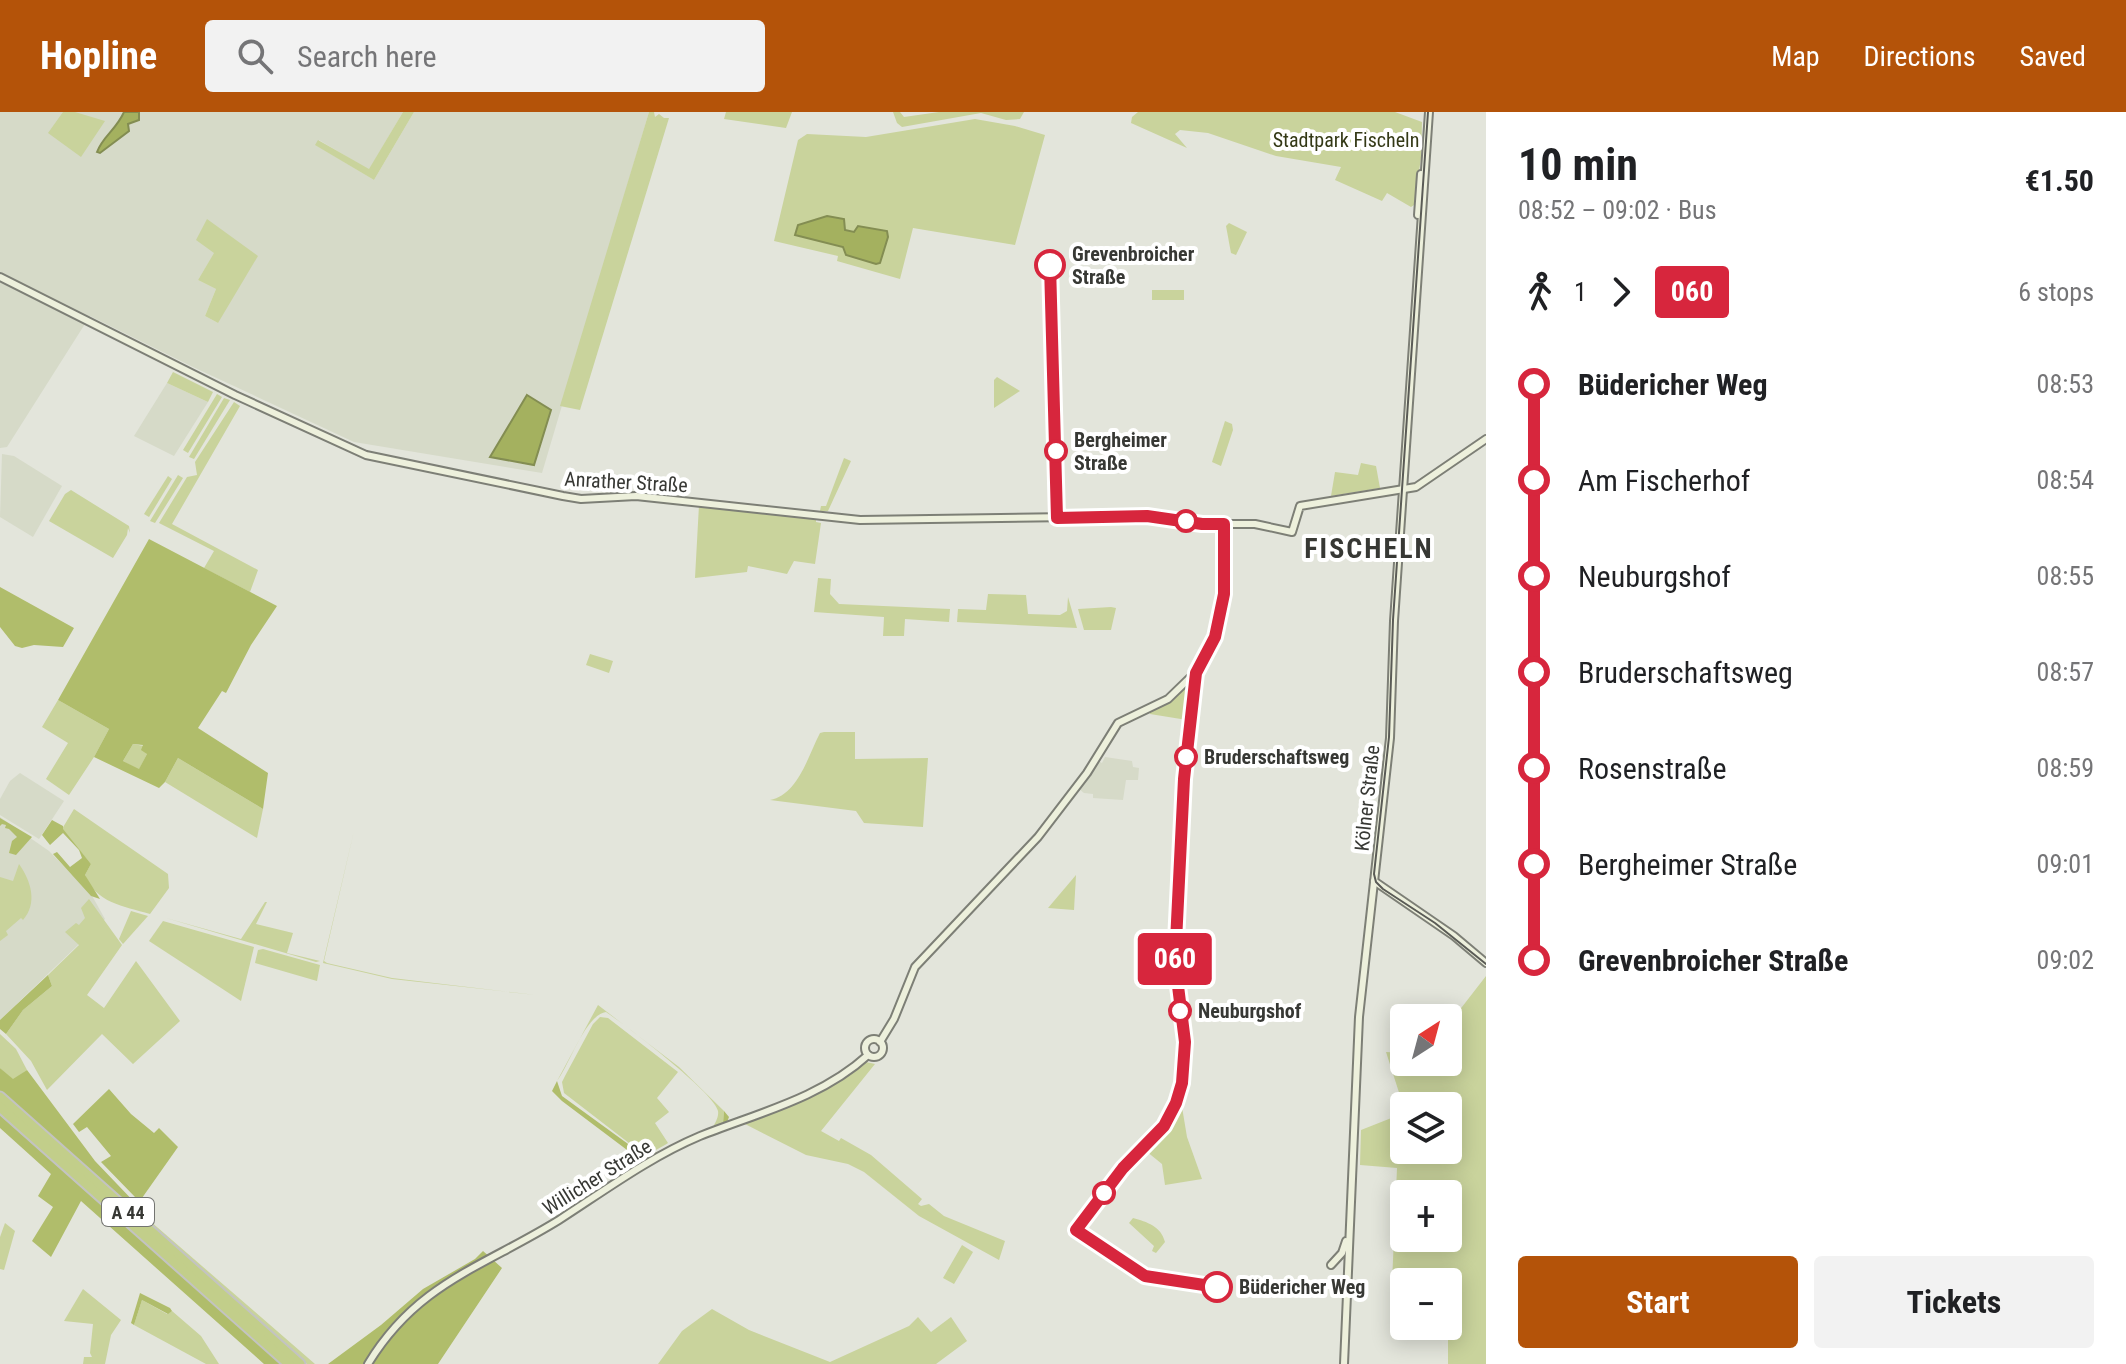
<!DOCTYPE html>
<meta charset="utf-8">
<style>
:root{--surface:#fff;--page:#f2f2f2;--text:#202124;--muted:#757577;--accent:#b45309}
body{margin:0;font-family:"Roboto Condensed",sans-serif;background:var(--page);color:var(--text);height:100vh;display:flex;flex-direction:column;font-size:30px;white-space:nowrap}
*{box-sizing:border-box;margin:0}
p{font-size:26px;color:var(--muted)}
.icon{flex:none;width:44px;height:44px;fill:none;stroke:currentColor;stroke-width:2;stroke-linecap:round;stroke-linejoin:round}
.map{position:relative;flex:1;overflow:hidden}
.sheet{display:flex;flex-direction:column;background:var(--surface);width:640px}
.sheet>*{flex:none}
.badge{padding:0 16px;border-radius:6px;font-size:28px;line-height:52px}
.needle{width:52px;rotate:36deg}
.fabs{position:absolute;left:1390px;top:892px;display:grid;gap:16px}
.fabs a{display:grid;place-items:center;width:72px;height:72px;border-radius:8px;background:var(--surface);box-shadow:0 4px 20px #0003;font-size:40px}
.map>.badge{position:absolute;translate:-50% -50%;box-shadow:0 0 0 4px #fff}
.legs{display:flex;align-items:center;gap:12px;height:88px;padding:0 32px;font-size:26px}
.legs p{margin-inline-start:auto}
.head{display:flex;align-items:center;justify-content:space-between;height:136px;padding:0 32px}
h1{font-size:44px;font-weight:700;line-height:60px}
.button{display:flex;gap:16px;margin-top:auto;padding:16px 32px}
.button a{flex:1;height:92px;border-radius:8px;background:var(--accent);color:#fff;font-size:32px;font-weight:700;line-height:92px;text-align:center}
.button a+a{background:var(--page);color:var(--text)}
ul{padding:0 32px;list-style:none}
li{display:flex;align-items:center;gap:28px;height:96px;font-size:30px}
li i{display:grid;place-items:center;width:12px;height:100%;margin:0 10px;background:currentColor}
li i::after{content:'';width:20px;height:20px;margin:-10px;border:6px solid;border-radius:50%;background:var(--surface)}
li p{margin-inline-start:auto}
li:first-child i{background:linear-gradient(#0000 50%,currentColor 0)}
li:last-child i{background:linear-gradient(currentColor 50%,#0000 0)}
header{display:flex;align-items:center;gap:48px;box-sizing:border-box;height:112px;padding:0 40px;background:var(--accent);color:#fff}
header strong{font-size:38px}
nav{display:flex;gap:44px;margin-inline-start:auto;font-size:28px}
.search{width:560px;height:72px;background:var(--page);display:flex;align-items:center;gap:20px;box-sizing:border-box;padding:0 28px;border-radius:8px;color:var(--muted);font-size:30px}
main{display:flex;flex:1;min-height:0}
.map>svg:first-child{display:block}
</style>
<header>
<strong>Hopline</strong>
<div class="search"><svg class="icon" aria-label="search" viewBox="0 0 24 24"><circle cx="10" cy="10" r="6"/><path d="M15 15l6 6"/></svg>Search here</div>
<nav><a>Map</a><a>Directions</a><a>Saved</a></nav>
</header>
<main>
<div class="map">
<svg width="1486" height="1252" viewBox="0 0 1486 1252">
<rect width="100%" height="100%" fill="#e3e5db"/>
<g fill="#d6dac8" fill-rule="evenodd">
<path d="M0 0H403L369 58 319 28 316 33 374 68 414 0H649L542 361 354 330 193 255 90 204 7 335 0 336ZM215 140 218 211 205 204 216 177 198 168Z"/>
<path d="M167 271 208 290 174 344 134 324Z"/>
<path d="M2 342 14 344 62 374 33 425 0 405Z"/>
<path d="M1105 645 1132 649 1133 655 1139 656 1138 668H1126L1123 688 1093 686V682L1084 681 1078 676 1097 648 1102 651Z"/>
<path d="M20 661 64 689 39 727 0 703V687L10 669Z"/>
<path d="M0 705 49 739 91 782 105 807 0 908Z"/>
</g>
<g fill="#c9d39c" fill-rule="evenodd">
<path d="M63 0H75L105 9 81 45 48 21Z"/>
<path d="M403 0H414L374 68 315 33 318 28 369 57Z"/>
<path d="M649 0H654L655 5 659 2 664 6H669L580 298 560 294Z"/>
<path d="M726 0H792L786 16 724 7Z"/>
<path d="M893 0H900L904 5 939 0H1024L1020 7 1006 8 981 1 902 15 897 11Z"/>
<path d="M1138 0H1395L1422 10 1421 46 1414 93 1411 95 1387 81 1382 89 1335 68 1341 55 1276 44 1208 21 1180 18 1175 22 1187 36 1131 11 1132 5Z"/>
<path d="M975 7 1015 14 1045 23 1015 133 913 116 900 167 837 149 838 144 774 129 798 28 807 22 866 25Z"/>
<path d="M207 107 258 144 218 211 205 204 216 177 198 168 214 141 196 128Z"/>
<path d="M1229 111 1247 120 1236 143 1231 141 1226 114Z"/>
<rect x="1152" y="178" width="32" height="10"/>
<path d="M173 260 213 280 208 290 167 271Z"/>
<path d="M997 265 1020 279 994 296V268Z"/>
<path d="M217 282 222 285 188 341 183 338Z"/>
<path d="M224 286 230 288 194 347 189 345Z"/>
<path d="M234 290 240 294 172 412 258 458 250 480 204 456 214 439 159 411 187 365 197 363 195 350Z"/>
<path d="M1225 309 1232 312 1233 318 1221 354 1212 350Z"/>
<path d="M844 346 851 349 828 399H820L821 394H826Z"/>
<path d="M1361 351 1376 354 1380 376 1331 384 1335 360 1358 363Z"/>
<path d="M178 363 183 366 155 411 150 409Z"/>
<path d="M168 364 172 367 149 405 144 402Z"/>
<path d="M71 378 129 414 130 421 128 416 127 423 113 446 49 409 65 382Z"/>
<path d="M699 393 816 406V410L821 411 815 452 794 449 787 462 748 454 747 460 695 466Z"/>
<path d="M818 466 831 467 830 482 839 492 950 497 949 510 905 507 904 524H883L884 505 814 500Z"/>
<path d="M988 482 1026 483 1028 502 1060 503 1067 499 1068 485 1077 516 957 510 958 497 986 498Z"/>
<path d="M1111 495 1116 496 1111 518H1084L1078 497Z"/>
<path d="M590 542 613 549 609 561 586 553Z"/>
<path d="M1192 571 1187 608 1150 602V598Z"/>
<path d="M58 588 109 617 94 645 69 683 46 667 68 631 42 615Z"/>
<path d="M824 620H855V647L928 646 923 715 864 711 856 699 770 688C798 683 808 644 820 621Z"/>
<path d="M133 632 144 634 147 642 139 658 123 649Z"/>
<path d="M178 646 263 697 257 726 165 670Z"/>
<path d="M74 697 168 762 169 776 150 802C123 794 96 791 85 763L91 752 62 717Z"/>
<path d="M354 719 324 849 327 851 392 866 536 883 392 867 323 851Z"/>
<path d="M19 752C31 769 38 791 23 808L21 806 6 819 8 823 0 829V765L13 769Z"/>
<path d="M1076 763 1074 798 1048 796Z"/>
<path d="M89 787 122 833 87 883 104 896 136 849 180 909 133 952 102 922 47 978 31 949 6 922 23 898 52 874 48 863 79 833 65 820 76 811 79 813 85 806 81 796Z"/>
<path d="M265 790H267L256 812 293 821 287 841 320 849 316 850 166 806 241 827Z"/>
<path d="M131 799 148 804 123 832 119 827Z"/>
<path d="M163 809 254 835 241 889 149 829Z"/>
<path d="M263 837 320 853 317 869 255 851 258 838Z"/>
<path d="M1486 864V1252H1448V1228L1455 1226 1453 1185 1448 1180V1170H1404V1194H1391L1397 1056 1360 1053 1361 1018 1404 1001V1038H1448V994H1404V996L1386 940 1404 941V950H1448V913ZM1448 1082V1126H1404V1082Z"/>
<path d="M598 893 679 955 724 999 723 1011 713 1015C715 1011 719 1005 718 999 715 981 624 912 606 900 585 903 569 954 557 969Z"/>
<path d="M600 905 608 906 678 960 657 986 669 1000 655 1011 668 1031C658 1037 649 1044 638 1038L564 981 562 970 565 964 593 912Z"/>
<path d="M0 922 16 937 27 958 13 968 0 956Z"/>
<path d="M866 950 875 952 821 1019 839 1029 841 1026 871 1043 922 1087 918 1092 921 1094 929 1092 944 1104 1005 1129 999 1148 919 1104 864 1060 848 1052 806 1043 745 1012 746 1009 855 958Z"/>
<path d="M1182 995 1187 1025 1202 1067 1165 1073 1162 1052 1146 1039Z"/>
<path d="M139 1095 142 1102 315 1252H307L134 1099Z"/>
<path d="M1133 1106C1147 1110 1161 1114 1165 1130L1156 1141 1152 1139 1154 1134 1129 1111Z"/>
<path d="M5 1111 15 1119 4 1158 0 1157V1125Z"/>
<path d="M962 1133 973 1140 954 1172 943 1166Z"/>
<path d="M83 1177 121 1208 111 1223 105 1252H83L84 1245H92L90 1241 93 1212 64 1209Z"/>
<path d="M142 1188 167 1202 172 1199 201 1224 219 1252H206L134 1213Z"/>
<path d="M712 1197 749 1218 830 1250 909 1214 918 1205 931 1220 951 1205 967 1229 936 1252H658L682 1219Z"/>
</g>
<g fill="#b0bd6b" fill-rule="evenodd">
<path d="M149 427 277 494 251 533 226 581 222 579 198 616 268 661 263 697 178 646 165 670 159 676 94 645 109 617 58 588ZM133 632 143 633 141 638 147 642 139 657 123 649Z"/>
<path d="M0 475 74 516 63 535 34 533 22 536 15 534 0 515Z"/>
<path d="M0 706 32 725 16 743 9 741 12 729 17 725 9 717 5 716 6 713 2 712 0 714Z"/>
<path d="M52 708 63 714V717L91 752 85 763 100 787 91 784 53 742 57 740 70 755 82 746 79 738 63 721 50 733 42 723Z"/>
<path d="M48 863 52 874 23 898 6 922 0 917V908Z"/>
<path d="M0 956 13 967 27 958 95 1049 139 1095 134 1099 0 979Z"/>
<path d="M557 969 562 984 646 1045 723 1011 724 999 729 1005 726 1013 643 1050 562 989 552 979Z"/>
<path d="M109 977 131 1002 154 1021 159 1016 178 1035 142 1086 135 1085 101 1050 111 1044 87 1015 79 1020 73 1012Z"/>
<path d="M0 1003 27 1027 281 1252H264L81 1089 51 1145 32 1129 53 1095 38 1084 51 1062 0 1016Z"/>
<path d="M483 1139 502 1156 438 1252H328L381 1213 423 1177 475 1147Z"/>
<path d="M140 1181 170 1196 172 1199 168 1202 142 1188 134 1213 131 1211Z"/>
</g>
<g fill="#a4b15f" stroke="#838d52" stroke-width="2">
<path d="M124 0H139V8L128 12 129 19 100 41 97 40C103 24 116 18 124 0Z"/>
<path d="M827 104 844 107 845 118 854 120 858 114 887 119 888 125 880 151 876 152 846 143 843 135 795 123 798 113Z"/>
<path d="M527 283 551 298 534 353 490 345Z"/>
</g>
<g fill="none" stroke-linecap="round" stroke-linejoin="round">
<g stroke="#7d7f76" stroke-width="10">
<g id="secondary">
<path d="M1418 103 1421 62"/>
<path d="M0 165 235 283 366 343 563 384 581 387 636 384 860 408 1147 404 1202 412H1255L1292 420 1300 394 1416 375 1486 327"/>
<path d="M1374 769 1454 824 1486 851"/>
<circle cx="874" cy="936" r="9"/>
<path d="M880 930 894 907 915 855 1038 725 1087 661 1118 611 1168 587 1200 556 1215 525 1221 501 1225 459 1224 412"/>
<path d="M1331 1153 1342 1141 1346 1129"/>
<path d="M368 1252C417 1171 483 1155 559 1108 604 1079 650 1045 700 1024 758 1001 821 986 868 943"/>
<path d="M1344 1252 1359 905 1390 626 1394 509 1429 0"/>
</g>
</g>
<g stroke="#c3c3c2" stroke-width="13">
<g id="highway">
<path d="M0 985 300 1252"/>
<path d="M0 995 289 1252"/>
</g>
</g>
<use href="#secondary" stroke="#edf0dc" stroke-width="6"/>
<use href="#highway" stroke="#c2ce8a" stroke-width="9"/>
<path stroke="#5a5b56" stroke-width="2" d="M1428 0 1393 508 1389 625 1374 762 1376 770 1383 777 1435 811 1486 852"/>
</g>
<g fill="none" stroke-linecap="round" stroke-linejoin="round">
<g stroke="#fff" stroke-width="18">
<path id="line-1" d="M1050 153 1057 406 1147 404 1202 412H1224V482L1215 525 1196 561 1184 667 1175 850 1185 930 1182 971 1176 991 1164 1014 1123 1056 1076 1118 1145 1164 1217 1175"/>
</g>
<use href="#line-1" stroke="#d7263d" stroke-width="12"/>
</g>
<g fill="#fff" stroke="#d7263d" stroke-width="4">
<circle cx="1050" cy="153" r="14"/>
<circle cx="1056" cy="339" r="10"/>
<circle cx="1186" cy="409" r="10"/>
<circle cx="1186" cy="645" r="10"/>
<circle cx="1180" cy="899" r="10"/>
<circle cx="1104" cy="1081" r="10"/>
<circle cx="1217" cy="1175" r="14"/>
</g>
<g text-anchor="middle" dominant-baseline="central" stroke-width="8" stroke-linejoin="round" paint-order="stroke">
<rect fill="#fff" stroke="#737471" stroke-width="2" x="102" y="1086" width="52" height="28" rx="6"/>
<g font-size="18" font-weight="bold" fill="#373834">
<text x="128" y="1100">A 44</text>
</g>
<g font-size="20" fill="#343916" stroke="#fff">
<text x="1346" y="28">Stadtpark Fischeln</text>
</g>
<g font-size="20" font-weight="bold" fill="#373834" stroke="#fff" text-anchor="start">
<text x="1072" y="142">Grevenbroicher<tspan x="1072" dy="23">Straße</tspan></text>
<text x="1074" y="328">Bergheimer<tspan x="1074" dy="23">Straße</tspan></text>
<text x="1204" y="645">Bruderschaftsweg</text>
<text x="1198" y="899">Neuburgshof</text>
<text x="1239" y="1175">Büdericher Weg</text>
</g>
<g font-size="20" fill="#373834" stroke="#fff">
<text transform="translate(626 370) rotate(3)">Anrather Straße</text>
<text transform="translate(1367 686) rotate(-84)">Kölner Straße</text>
<text transform="translate(597 1065) rotate(-32)">Willicher Straße</text>
</g>
<g font-size="28" font-weight="bold" letter-spacing="2" fill="#373834" stroke="#fff">
<text x="1369" y="436">FISCHELN</text>
</g>
</g>
</svg>
<div class="fabs">
<a><svg class="needle" viewBox="-14 -14 28 28"><path d="M0-13l5 13h-10z" fill="#e53935"/><path d="M0 13l5-13h-10z" fill="#757577"/></svg></a>
<a><svg class="icon" aria-label="layers" viewBox="0 0 24 24"><path d="M12 4l9 5-9 5-9-5zM3 14l9 5 9-5"/></svg></a>
<a>+</a>
<a>−</a>
</div>
<b class="badge" style="left:1175px;top:847px;background:#d7263d;color:#fff">060</b>
</div>
<section class="sheet">
<div class="head"><div><h1>10 min</h1><p>08:52 – 09:02 · Bus</p></div><b>€1.50</b></div>
<div class="legs"><svg class="icon" aria-label="walk" viewBox="0 0 24 24"><circle cx="13" cy="4" r="2"/><path d="M13 8l-2 6 4 7M11 14l-3 7M7 12l3-4h3l4 4"/></svg>1<svg class="icon" aria-label="forward" viewBox="0 0 24 24"><path d="M9 5l7 7-7 7"/></svg><b class="badge" style="background:#d7263d;color:#fff">060</b><p>6 stops</p></div>
<ul>
<li><i style="color:#d7263d"></i><b>Büdericher Weg</b><p>08:53</p></li>
<li><i style="color:#d7263d"></i><span>Am Fischerhof</span><p>08:54</p></li>
<li><i style="color:#d7263d"></i><span>Neuburgshof</span><p>08:55</p></li>
<li><i style="color:#d7263d"></i><span>Bruderschaftsweg</span><p>08:57</p></li>
<li><i style="color:#d7263d"></i><span>Rosenstraße</span><p>08:59</p></li>
<li><i style="color:#d7263d"></i><span>Bergheimer Straße</span><p>09:01</p></li>
<li><i style="color:#d7263d"></i><b>Grevenbroicher Straße</b><p>09:02</p></li>
</ul>
<div class="button"><a>Start</a><a>Tickets</a></div>
</section>
</main>
